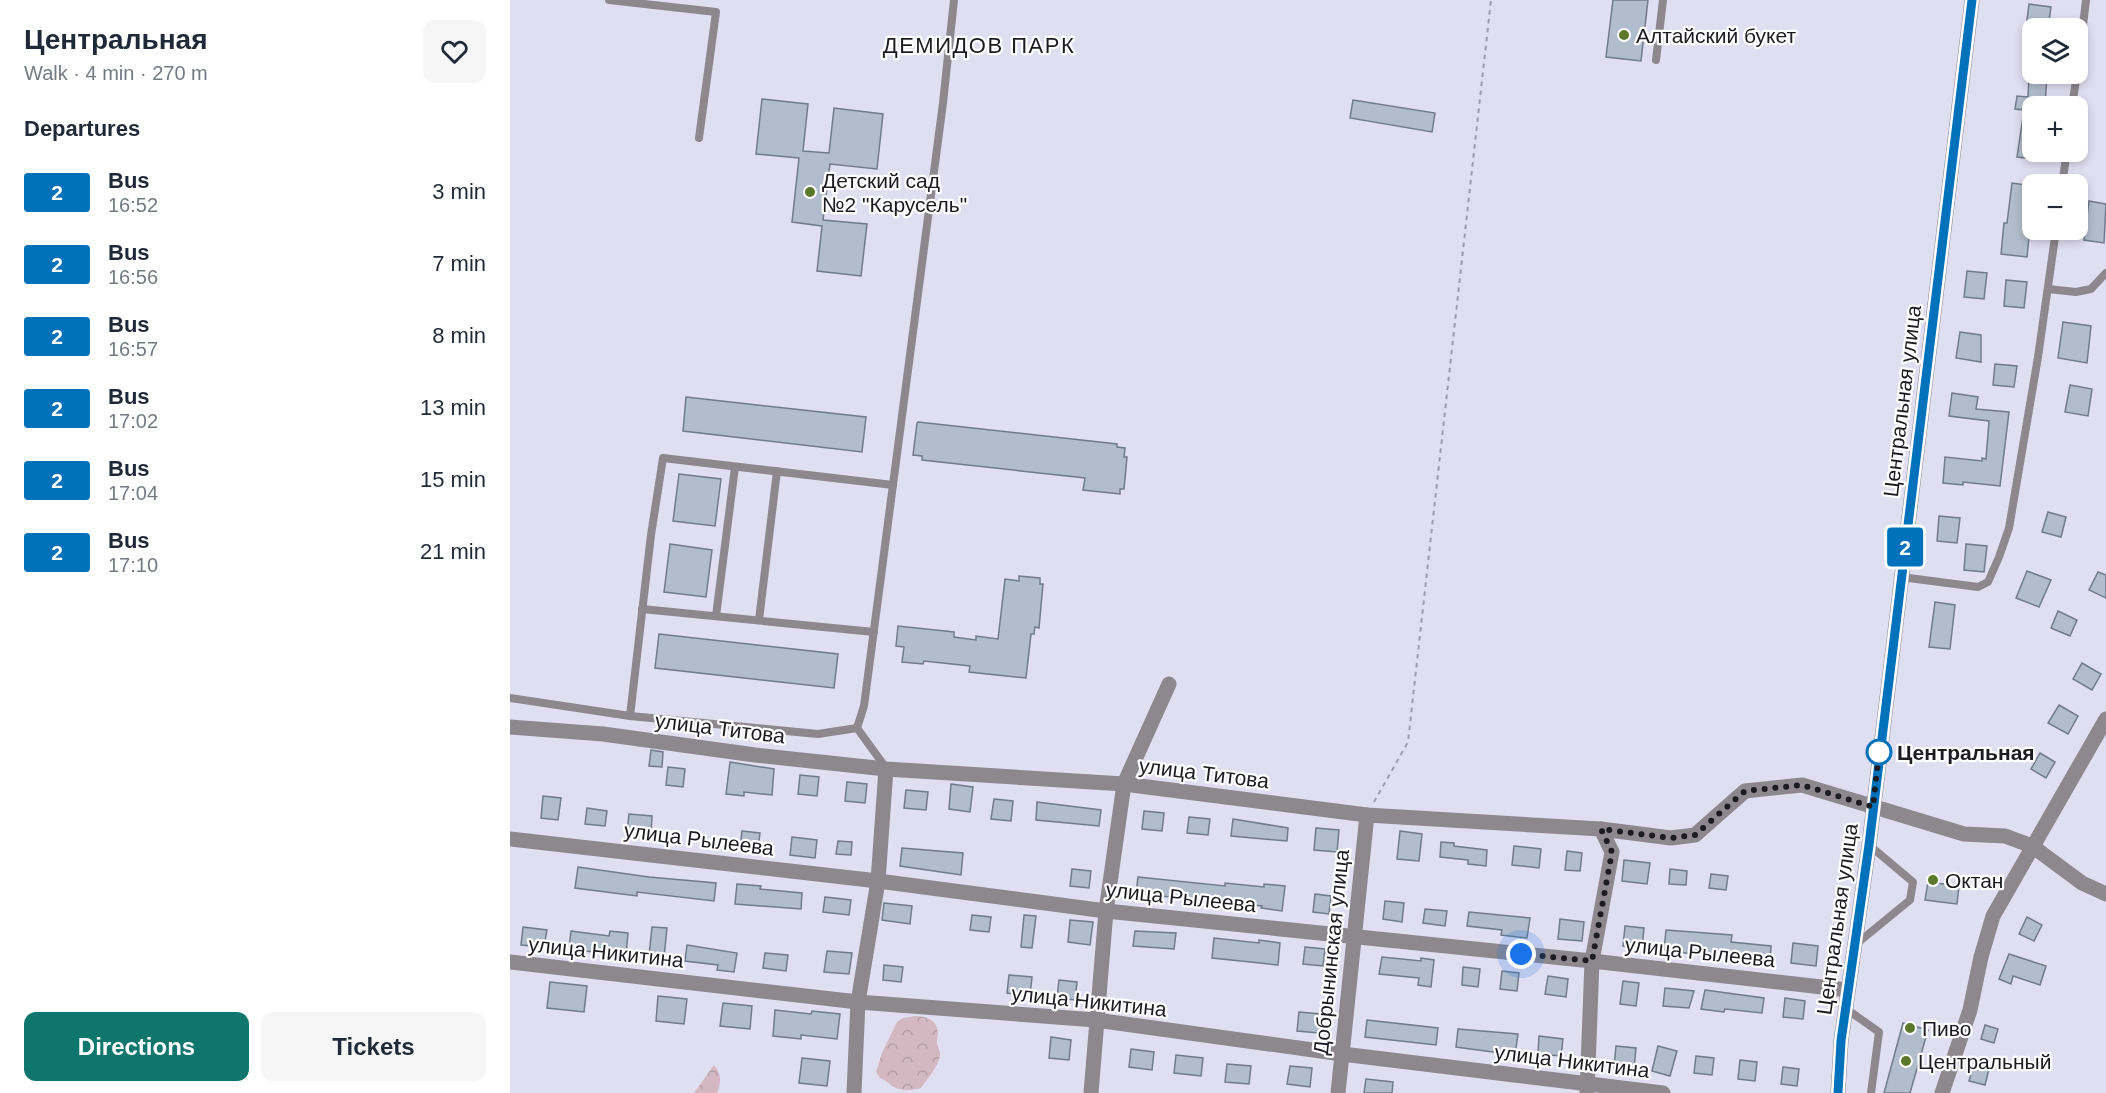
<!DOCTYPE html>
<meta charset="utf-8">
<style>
:root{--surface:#fff;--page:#f6f6f7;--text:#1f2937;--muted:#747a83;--accent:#0f766e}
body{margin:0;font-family:Helvetica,sans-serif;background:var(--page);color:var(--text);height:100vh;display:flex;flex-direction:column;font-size:22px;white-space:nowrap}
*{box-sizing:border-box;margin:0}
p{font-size:20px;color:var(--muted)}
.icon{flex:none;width:33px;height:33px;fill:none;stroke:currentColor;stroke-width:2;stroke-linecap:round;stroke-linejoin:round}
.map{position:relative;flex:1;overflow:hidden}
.details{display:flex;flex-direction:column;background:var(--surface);width:510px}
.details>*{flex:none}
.badge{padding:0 12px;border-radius:4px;font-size:21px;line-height:39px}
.fabs{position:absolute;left:1512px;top:18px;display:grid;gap:12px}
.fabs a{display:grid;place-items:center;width:66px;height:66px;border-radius:12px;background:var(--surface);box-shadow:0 3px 9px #0003;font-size:30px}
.you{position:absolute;width:30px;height:30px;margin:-15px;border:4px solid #fff;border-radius:50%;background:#1a73e8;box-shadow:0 0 0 9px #1a73e833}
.map>.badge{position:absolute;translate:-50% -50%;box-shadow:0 0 0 3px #fff}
h2{padding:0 24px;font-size:22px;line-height:54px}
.round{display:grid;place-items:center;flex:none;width:63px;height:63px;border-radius:12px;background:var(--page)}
.head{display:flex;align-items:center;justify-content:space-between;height:102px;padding:0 24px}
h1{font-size:28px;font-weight:600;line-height:45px}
.action{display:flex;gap:12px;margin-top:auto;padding:12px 24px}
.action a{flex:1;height:69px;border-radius:12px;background:var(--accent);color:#fff;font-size:24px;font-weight:600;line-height:69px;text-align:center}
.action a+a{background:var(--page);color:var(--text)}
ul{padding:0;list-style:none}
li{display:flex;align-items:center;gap:18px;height:72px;padding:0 24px}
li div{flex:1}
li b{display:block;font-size:22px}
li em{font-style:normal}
li .badge{min-width:66px;font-weight:700;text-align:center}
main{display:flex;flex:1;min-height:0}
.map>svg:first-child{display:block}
</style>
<main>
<section class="details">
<div class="head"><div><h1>Центральная</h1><p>Walk · 4 min · 270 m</p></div><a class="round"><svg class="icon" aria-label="heart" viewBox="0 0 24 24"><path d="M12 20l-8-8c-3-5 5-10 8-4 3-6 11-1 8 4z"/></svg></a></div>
<h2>Departures</h2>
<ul>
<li><span class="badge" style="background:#0072bc;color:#fff">2</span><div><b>Bus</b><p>16:52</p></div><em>3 min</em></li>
<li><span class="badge" style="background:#0072bc;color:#fff">2</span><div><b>Bus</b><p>16:56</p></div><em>7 min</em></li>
<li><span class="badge" style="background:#0072bc;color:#fff">2</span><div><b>Bus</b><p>16:57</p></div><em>8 min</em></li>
<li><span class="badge" style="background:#0072bc;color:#fff">2</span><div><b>Bus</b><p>17:02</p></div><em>13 min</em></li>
<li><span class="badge" style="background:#0072bc;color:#fff">2</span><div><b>Bus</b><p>17:04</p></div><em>15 min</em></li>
<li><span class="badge" style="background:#0072bc;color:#fff">2</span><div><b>Bus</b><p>17:10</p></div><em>21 min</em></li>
</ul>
<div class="action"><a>Directions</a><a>Tickets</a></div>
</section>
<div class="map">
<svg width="1596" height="1093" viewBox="0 0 1596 1093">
<defs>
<pattern id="forest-crowns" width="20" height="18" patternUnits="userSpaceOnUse" patternTransform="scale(1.5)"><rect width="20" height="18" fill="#d3b7c1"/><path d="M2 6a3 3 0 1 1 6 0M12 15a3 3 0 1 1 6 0" fill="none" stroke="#b59da6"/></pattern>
</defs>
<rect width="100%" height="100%" fill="#e0def1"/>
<g fill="url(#forest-crowns)">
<path d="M406 1016C423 1017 430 1024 427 1040 426 1045 430 1050 430 1054 430 1065 417 1079 411 1088 404 1090 393 1091 386 1088 380 1086 377 1080 370 1078L366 1072 372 1053 387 1022 393 1018Z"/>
<path d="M204 1065C212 1074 211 1083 207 1093H184Z"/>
</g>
<g fill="#b1bccc" stroke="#717c8b" stroke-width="1.5">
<path d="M1103 0H1138L1131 61 1096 57Z"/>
<path d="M1519 4 1541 7 1538 28H1516Z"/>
<path d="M1519 74H1537L1535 106H1522V159L1507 157 1514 110 1505 109 1507 96 1518 97Z"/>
<path d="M252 99 298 104 293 151 319 153 324 108 373 114 367 169 320 164 313 220 357 224 351 276 307 271 312 226 282 222 289 158 246 154Z"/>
<path d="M843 100 925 113 922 132 840 118Z"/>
<path d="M1502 183 1522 186V207L1517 257 1491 254 1494 223H1497Z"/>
<path d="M1579 201 1596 204 1594 243 1574 240Z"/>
<path d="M1457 271 1477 273 1474 299 1454 297Z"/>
<path d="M1496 280 1517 282 1514 308 1494 306Z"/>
<path d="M1553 322 1581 326 1577 363 1548 358Z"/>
<path d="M1450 332 1471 335V362L1446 358Z"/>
<path d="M1485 364 1507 366 1504 387 1483 385Z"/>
<path d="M1560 385 1582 389 1578 416 1555 412Z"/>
<path d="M1442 393 1468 397 1466 409 1499 412 1490 486 1453 482V485L1433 483 1435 457 1472 461V458L1476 459 1479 421 1439 416Z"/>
<path d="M176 397 356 417 352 452 173 431Z"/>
<path d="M408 422 607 444V447L615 448 614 457H617L614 489H610V494L573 490 575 478 412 460V456L403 455 407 423Z"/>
<path d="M169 474 211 479 205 526 163 521Z"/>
<path d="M1538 512 1556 517 1551 537 1532 532Z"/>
<path d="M1429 516 1450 518 1447 543 1427 541Z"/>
<path d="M160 544 202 550 196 597 154 592Z"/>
<path d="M1456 544 1477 546 1474 572 1454 570Z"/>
<path d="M1517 571 1541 580 1529 607 1506 598Z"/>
<path d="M1588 572 1596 575V598L1579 590Z"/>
<path d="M509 576 530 578V584H533L529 628 525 627 524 634H521L516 678 459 672 460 666 414 661 413 664 392 662 394 647 386 646 388 626 444 632V637L466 640V636L488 639 495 579 509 581Z"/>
<path d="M1425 602 1445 605 1440 649 1419 647Z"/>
<path d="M1548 611 1567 620 1560 636 1541 628Z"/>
<path d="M149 634 328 654 324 688 145 668Z"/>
<path d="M1572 663 1591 674 1582 690 1563 679Z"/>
<path d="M1549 705 1568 716 1558 734 1538 723Z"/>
<path d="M141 750 153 752 152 767 139 766Z"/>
<path d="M1530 753 1545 762 1536 778 1521 769Z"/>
<path d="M220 762 264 769 262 795 234 792V796L216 794Z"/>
<path d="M158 767 175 769 173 787 156 785Z"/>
<path d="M290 775 309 777 307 796 288 794Z"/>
<path d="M337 782 357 784 355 803 335 801Z"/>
<path d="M441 784 463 787 460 812 439 809Z"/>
<path d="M396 790 418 792 416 810 394 808Z"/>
<path d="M33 796 51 798 48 820 31 818Z"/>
<path d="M484 799 503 801 501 821 481 819Z"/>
<path d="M527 802 591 810 589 826 526 820Z"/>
<path d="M77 808 97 811 95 826 75 824Z"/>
<path d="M634 811 654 813 652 831 632 829Z"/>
<path d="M119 814 142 816 141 834 117 831Z"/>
<path d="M679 817 700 819 698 835 677 833Z"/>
<path d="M723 819 778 828 777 841 721 836Z"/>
<path d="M806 828 829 830 827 852 804 850Z"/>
<path d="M232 831 250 833 248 849 230 848Z"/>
<path d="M890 831 912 834 909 861 887 859Z"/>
<path d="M282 837 307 840 305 858 280 855Z"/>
<path d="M328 841 342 842 341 855 326 854Z"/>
<path d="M931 842 944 843V846L977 850 976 866 958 864V860L930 857Z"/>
<path d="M1004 846 1031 849 1029 868 1002 865Z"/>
<path d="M392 848 453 853 451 875 390 866Z"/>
<path d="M1057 851 1072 853 1070 871 1055 870Z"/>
<path d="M1114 860 1140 863 1137 884 1112 881Z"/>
<path d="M68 867 139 877 206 883 204 901 127 892V896L65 888Z"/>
<path d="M562 869 581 871 579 888 560 886Z"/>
<path d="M1160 869 1177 871 1176 885 1159 884Z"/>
<path d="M1201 874 1218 876 1216 890 1199 888Z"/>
<path d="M628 877 715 886V883L754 887V884L775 886 772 911 751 908 752 906 694 900V901L626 893Z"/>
<path d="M1418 882 1449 886 1447 904 1415 900Z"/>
<path d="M227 884 251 886 250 889 292 893 291 909 225 904Z"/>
<path d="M805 894 821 896 819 914 803 912Z"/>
<path d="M315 897 341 900 339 915 313 912Z"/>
<path d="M875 901 894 903 892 922 873 919Z"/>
<path d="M374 903 402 906 400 924 372 920Z"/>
<path d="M915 909 937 911 935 926 913 923Z"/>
<path d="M959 912 1020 918 1017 938 991 935 992 930 957 926Z"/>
<path d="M462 915 481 917 479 932 460 930Z"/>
<path d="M514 915 526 916 522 948 511 947Z"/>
<path d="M1517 917 1532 925 1524 941 1509 934Z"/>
<path d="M1050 919 1074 922 1072 941 1048 939Z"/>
<path d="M560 920 583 922 580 945 558 942Z"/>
<path d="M1115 926 1134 928 1132 948 1113 946Z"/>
<path d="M13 927 37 930 34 947 11 945Z"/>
<path d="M142 927 157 928 154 957 139 955Z"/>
<path d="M1156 930 1222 935 1221 942 1261 946 1260 960 1182 951V954L1154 950Z"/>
<path d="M61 931 99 936 100 931 118 933 116 956 59 949Z"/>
<path d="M625 931 666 933 664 949 623 946Z"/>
<path d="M704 938 749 943V940L770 943 768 965 702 958Z"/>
<path d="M1283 943 1308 946 1306 966 1281 963Z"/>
<path d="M177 945 227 953 224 972 207 970 208 965 175 961Z"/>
<path d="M795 947 815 949 813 966 793 964Z"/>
<path d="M317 951 342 953 339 974 314 972Z"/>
<path d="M255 953 278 955 276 971 253 968Z"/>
<path d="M1499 954 1536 966 1530 985 1503 976 1501 984 1489 979Z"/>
<path d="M872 957 911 961V958L924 960 921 987 908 985 909 978 869 974Z"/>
<path d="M374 965 393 967 391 982 373 980Z"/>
<path d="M953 967 970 969 968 987 952 985Z"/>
<path d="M992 971 1009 973 1007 991 990 989Z"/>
<path d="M499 975 522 977 520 996 497 993Z"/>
<path d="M1038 976 1058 979 1056 997 1035 994Z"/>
<path d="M549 980 567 982 565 1000 547 998Z"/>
<path d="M1113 981 1129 983 1126 1006 1110 1004Z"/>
<path d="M40 982 77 986 74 1012 37 1008Z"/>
<path d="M1155 988 1184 991 1179 1008 1153 1006Z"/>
<path d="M1195 990 1254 998 1252 1013 1215 1009 1214 1012 1191 1009Z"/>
<path d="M148 996 177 999 174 1024 146 1021Z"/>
<path d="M1275 998 1295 1001 1293 1019 1273 1017Z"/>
<path d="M213 1003 242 1006 240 1029 210 1026Z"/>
<path d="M265 1010 301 1014 302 1011 330 1014 327 1039 291 1035V1039L263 1036Z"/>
<path d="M789 1012 811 1014 809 1033 787 1031Z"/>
<path d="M857 1020 928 1028 926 1045 855 1037Z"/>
<path d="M1393 1023 1418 1030 1400 1093H1374Z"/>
<path d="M1475 1025 1488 1029 1484 1043 1471 1039Z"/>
<path d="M948 1029 1008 1034 1005 1055 946 1047Z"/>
<path d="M1029 1036 1053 1039 1051 1056 1028 1054Z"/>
<path d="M541 1037 561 1040 559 1060 539 1058Z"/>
<path d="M1106 1046 1126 1048 1124 1069 1104 1067Z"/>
<path d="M1148 1046 1167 1051 1160 1076 1142 1071Z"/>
<path d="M621 1049 644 1052 642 1070 619 1067Z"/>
<path d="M666 1055 693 1058 691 1076 664 1073Z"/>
<path d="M1186 1056 1204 1058 1202 1075 1184 1073Z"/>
<path d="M292 1058 320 1061 317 1086 289 1083Z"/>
<path d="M1230 1060 1247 1062 1245 1081 1228 1079Z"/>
<path d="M717 1064 741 1066 739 1084 715 1082Z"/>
<path d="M1464 1064 1479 1069 1475 1085 1459 1081Z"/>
<path d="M780 1066 802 1068 800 1087 777 1084Z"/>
<path d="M1273 1067 1289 1069 1287 1086 1271 1084Z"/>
<path d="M856 1079 883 1082 882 1093H854Z"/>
</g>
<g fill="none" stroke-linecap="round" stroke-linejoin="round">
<path stroke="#9d9cab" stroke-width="2" stroke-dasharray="4.5 4.5" stroke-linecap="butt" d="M864 802 898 742 981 0"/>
<g stroke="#8d878e" stroke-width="8">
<path d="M99 0 206 12 189 138"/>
<path d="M1146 60 1153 0"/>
<path d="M1568 68 1576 0"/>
<path d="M1562 106 1567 74"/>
<path d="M1552 184 1557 152"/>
<path d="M1538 289 1566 292 1581 289 1596 273"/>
<path d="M1391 577 1468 587 1478 582 1489 557 1499 528 1528 357 1546 230"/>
<path d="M132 609 364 632"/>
<path d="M206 616 225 467"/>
<path d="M249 620 267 471"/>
<path d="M0 698 120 716 308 734 347 728"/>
<path d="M120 716 141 535 153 458 383 485"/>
<path d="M347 728 354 706 433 103 444 0"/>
<path d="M347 728 376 768"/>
<path d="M1345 945 1400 900 1403 882 1359 845"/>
<path d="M1335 1008 1369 1032 1361 1093"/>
</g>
<g stroke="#8d878e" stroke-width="15">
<path d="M0 727 93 734 245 755 376 769 614 784 857 815 1091 829 1161 838 1185 835 1235 791 1292 785 1454 834 1495 836 1522 846 1572 883 1596 894"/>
<path d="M0 839 368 881 596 911 1082 961 1338 990"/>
<path d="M0 962 348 1002 586 1020 832 1054 1153 1093"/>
<path d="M344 1093 348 1002 368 881 376 769"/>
<path d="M581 1093 596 911 614 784 659 684"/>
<path d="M828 1093 857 815"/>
<path d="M1077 1093 1082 961 1102 852 1091 829"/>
<path d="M1432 1093 1460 1010 1471 957 1483 916 1596 719"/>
</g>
<path stroke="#8d878e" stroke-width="15" d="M1328 1093 1331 1041 1359 845 1462 0"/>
</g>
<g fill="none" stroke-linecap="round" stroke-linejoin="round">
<g stroke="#fff" stroke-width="14">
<path id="line" d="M1328 1093 1331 1041 1359 845 1462 0"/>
</g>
<use href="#line" stroke="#0072bc" stroke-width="9"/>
<path stroke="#1c1b22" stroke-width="6" stroke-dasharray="0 10.8" d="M1011 954 1082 961 1102 852 1091 829 1161 838 1185 835 1235 791 1292 785 1363 807 1369 752"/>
</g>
<g fill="#5b782d" stroke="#fff" stroke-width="2">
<circle cx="1114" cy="35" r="6"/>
<circle cx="300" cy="192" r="6"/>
<circle cx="1423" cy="880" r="6"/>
<circle cx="1400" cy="1028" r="6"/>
<circle cx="1396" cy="1061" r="6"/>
</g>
<circle fill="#fff" stroke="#0072bc" stroke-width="3" cx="1369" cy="752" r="12"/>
<g text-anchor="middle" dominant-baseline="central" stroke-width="4.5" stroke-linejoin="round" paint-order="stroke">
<g font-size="21" fill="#1c1b22" stroke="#fff" text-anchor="start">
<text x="1126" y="35">Алтайский букет</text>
<text x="312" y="180">Детский сад<tspan x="312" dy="24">№2 "Карусель"</tspan></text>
<text x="1435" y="880">Октан</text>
<text x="1412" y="1028">Пиво</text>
<text x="1408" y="1061">Центральный</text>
</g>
<g font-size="21" fill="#1c1b22" stroke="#fff">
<text transform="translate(1392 401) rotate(-83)">Центральная улица</text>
<text transform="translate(210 728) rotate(7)">улица Титова</text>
<text transform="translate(694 773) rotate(7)">улица Титова</text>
<text transform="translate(189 839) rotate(7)">улица Рылеева</text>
<text transform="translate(671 897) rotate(6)">улица Рылеева</text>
<text transform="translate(1327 919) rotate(-82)">Центральная улица</text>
<text transform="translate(96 952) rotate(6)">улица Никитина</text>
<text transform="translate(821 952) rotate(-84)">Добрынинская улица</text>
<text transform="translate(1190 952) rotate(6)">улица Рылеева</text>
<text transform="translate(579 1001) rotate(6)">улица Никитина</text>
<text transform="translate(1062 1061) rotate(7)">улица Никитина</text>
</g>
<g font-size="21" font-weight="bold" fill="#1c1b22" stroke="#fff" text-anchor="start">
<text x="1387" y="752">Центральная</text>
</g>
<g font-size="22" letter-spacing="1.5" fill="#1c1b22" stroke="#fff">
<text x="469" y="45">ДЕМИДОВ ПАРК</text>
</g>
</g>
</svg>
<div class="fabs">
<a><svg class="icon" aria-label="layers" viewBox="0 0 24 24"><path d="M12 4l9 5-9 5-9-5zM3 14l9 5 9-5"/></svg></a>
<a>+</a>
<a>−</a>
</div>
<div class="you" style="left:1011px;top:954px"></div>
<b class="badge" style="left:1395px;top:547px;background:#0072bc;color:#fff">2</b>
</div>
</main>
